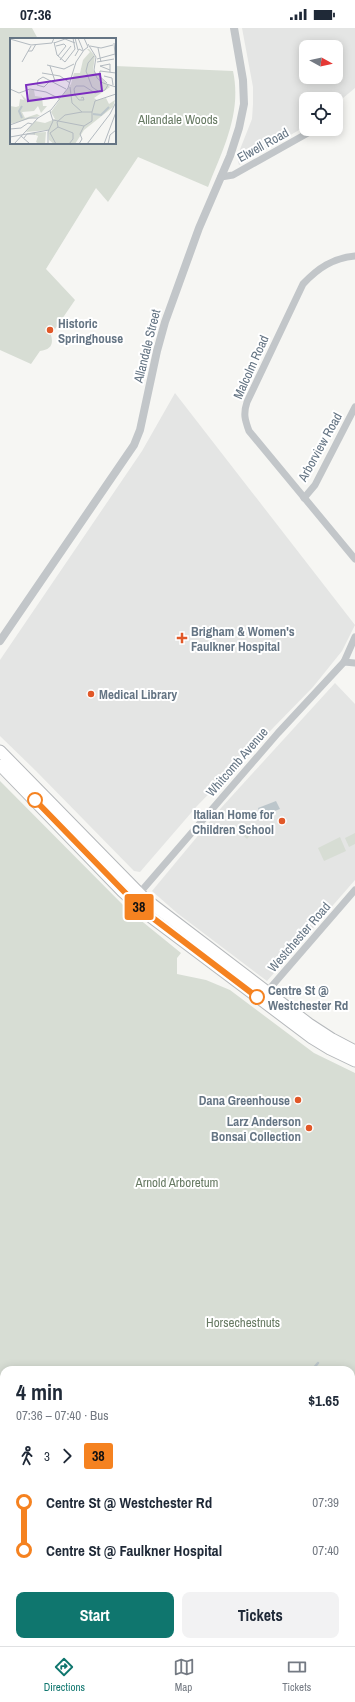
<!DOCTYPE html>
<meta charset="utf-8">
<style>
:root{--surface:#fff;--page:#f2f2f3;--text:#1f2937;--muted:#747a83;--line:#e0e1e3;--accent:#0f766e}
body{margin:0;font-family:"Archivo Narrow",sans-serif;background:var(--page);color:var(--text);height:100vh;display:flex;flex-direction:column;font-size:15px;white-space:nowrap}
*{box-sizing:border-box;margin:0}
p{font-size:13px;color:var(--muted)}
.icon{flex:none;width:22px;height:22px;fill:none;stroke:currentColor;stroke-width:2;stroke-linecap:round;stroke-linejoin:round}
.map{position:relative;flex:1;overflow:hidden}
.sheet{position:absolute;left:0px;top:1338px;width:355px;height:280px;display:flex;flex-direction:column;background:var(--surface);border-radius:12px 12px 0 0;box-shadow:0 2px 10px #0003}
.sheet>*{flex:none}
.badge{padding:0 8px;border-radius:3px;font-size:14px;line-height:26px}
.needle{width:26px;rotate:98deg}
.fabs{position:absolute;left:299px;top:12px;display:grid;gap:8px}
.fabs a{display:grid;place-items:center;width:44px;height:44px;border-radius:8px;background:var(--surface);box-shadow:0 2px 10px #0003;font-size:20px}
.map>.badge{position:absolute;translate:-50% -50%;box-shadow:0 0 0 2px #fff}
.legs{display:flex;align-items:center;gap:6px;height:44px;padding:0 16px;font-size:13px}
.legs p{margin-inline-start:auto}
.summary{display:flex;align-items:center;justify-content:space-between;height:68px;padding:0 16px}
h1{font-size:22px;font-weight:700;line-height:30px}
.primary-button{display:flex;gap:8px;margin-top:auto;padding:8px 16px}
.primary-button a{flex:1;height:46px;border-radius:8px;background:var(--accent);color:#fff;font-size:16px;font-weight:700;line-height:46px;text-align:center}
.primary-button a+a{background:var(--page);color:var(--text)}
ul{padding:0 16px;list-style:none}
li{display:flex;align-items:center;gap:14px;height:48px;font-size:15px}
li i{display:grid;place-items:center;width:6px;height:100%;margin:0 5px;background:currentColor}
li i::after{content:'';width:10px;height:10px;margin:-5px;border:3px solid;border-radius:50%;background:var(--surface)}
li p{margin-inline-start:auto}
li:first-child i{background:linear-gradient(#0000 50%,currentColor 0)}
li:last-child i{background:linear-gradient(currentColor 50%,#0000 0)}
.status{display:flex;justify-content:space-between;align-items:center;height:28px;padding:0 20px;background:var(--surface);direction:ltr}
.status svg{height:11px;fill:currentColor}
.tab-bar{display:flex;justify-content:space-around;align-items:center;height:56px;border-top:1px solid var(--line);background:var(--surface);font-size:11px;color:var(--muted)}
.tab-bar a{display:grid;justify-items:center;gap:2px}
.tab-bar .on{color:var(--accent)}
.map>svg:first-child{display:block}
</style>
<div class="status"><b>07:36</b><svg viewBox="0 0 49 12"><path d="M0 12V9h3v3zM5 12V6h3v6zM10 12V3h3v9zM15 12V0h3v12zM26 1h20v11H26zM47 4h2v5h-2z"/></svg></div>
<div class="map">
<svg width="355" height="1618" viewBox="0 0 355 1618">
<rect width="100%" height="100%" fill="#f6f6f3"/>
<g fill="#e4e5e4" fill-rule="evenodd">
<path d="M242 0H355V60L336 76V71H306V98L239 137 237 129 252 91 253 76V59ZM306 19H336V49H306Z"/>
<path d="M175 365 355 597 342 623 313 659 197 778 140 844 134 843 36 743 0 708V632L142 423Z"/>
<path d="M335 655 355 676V852L267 953 177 885 152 863 221 780Z"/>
</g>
<g fill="#d7ddd4">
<path d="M0 0H32L38 11H11V115H115V38L233 43C242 85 223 121 208 159L138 129 108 174 96 160 46 241 75 272 51 307C54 317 50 322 40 323L31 336 0 322Z"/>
<path d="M0 753 128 882 181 925 177 930V946L206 952 230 962 314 1025 355 1045V1499L351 1500V1342H4V1614H153L149 1618H0Z"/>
<path d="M245 796 254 803 247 811 239 804Z"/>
<path d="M355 805V816L349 819 345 810Z"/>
<path d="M340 809 346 823 324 833 318 820Z"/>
<path d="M355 1533V1571L351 1574V1534Z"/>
<path d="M199 1614H305L300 1618H195Z"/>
</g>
<g fill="#bcc6cb">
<path d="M276 773 280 781 261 788 258 780Z"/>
<path d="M4 1482V1505L0 1504V1484Z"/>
</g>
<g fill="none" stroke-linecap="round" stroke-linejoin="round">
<path stroke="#bcc6cb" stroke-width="2.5" d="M312 1342 318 1335"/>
<g stroke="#b5b8bb" stroke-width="13">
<g id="trunk">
<path d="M0 723 144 870 309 996 332 1011 355 1023"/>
<path d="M0 737 122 863 147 886 312 1010 330 1021 355 1033"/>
<path d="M351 1516H355"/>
<path d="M351 1527H355"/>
<path d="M172 1618 175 1614"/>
<path d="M186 1618 190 1614"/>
</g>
</g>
<g stroke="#c2c6c9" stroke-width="7">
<path d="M221 149 233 147 315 101"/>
<path d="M355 228C333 230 318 240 303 256L247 374C243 386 245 392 249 403L355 531"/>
<path d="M304 470 315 457 355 379"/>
<path d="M344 634 355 635"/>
<path d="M137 868 278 705 344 634 355 609"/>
<path d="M265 966 355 862"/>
<path d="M351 1582 355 1578"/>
<path d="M351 1613 355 1616"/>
<path d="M309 1618 314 1614"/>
</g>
<path stroke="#c2c6c9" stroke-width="8" d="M0 613 134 417 140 402 157 323 165 294 199 200 230 128 239 100 244 76 243 52 234 0"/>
<use href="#trunk" stroke="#fff" stroke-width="11"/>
</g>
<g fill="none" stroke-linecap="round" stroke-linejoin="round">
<g stroke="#fff" stroke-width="9">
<path id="line-1" d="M35 772 141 881 257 969"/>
</g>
<use href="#line-1" stroke="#f58220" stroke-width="6"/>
</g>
<g fill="#e15828" stroke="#fff" stroke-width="1.5">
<circle cx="50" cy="302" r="4"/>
<path d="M180 604h4v4h4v4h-4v4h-4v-4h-4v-4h4z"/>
<circle cx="91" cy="666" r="4"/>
<circle cx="282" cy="793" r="4"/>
<circle cx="298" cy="1072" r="4"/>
<circle cx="309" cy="1100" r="4"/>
</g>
<g fill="#fff" stroke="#f58220" stroke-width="2">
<circle cx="35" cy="772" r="7"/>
<circle cx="257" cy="969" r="7"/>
</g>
<g text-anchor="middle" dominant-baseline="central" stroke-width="4" stroke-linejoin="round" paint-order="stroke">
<g font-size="13" fill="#687b64" stroke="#fff">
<text x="178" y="91">Allandale Woods</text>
<text x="177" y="1154">Arnold Arboretum</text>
<text x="243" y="1294">Horsechestnuts</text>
</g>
<g font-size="13" fill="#657584" stroke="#fff">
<text transform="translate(263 117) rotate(-29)">Elwell Road</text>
<text transform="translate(147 318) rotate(-76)">Allandale Street</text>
<text transform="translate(251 339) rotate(-66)">Malcolm Road</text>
<text transform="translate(320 419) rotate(-61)">Arborview Road</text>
<text transform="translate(237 734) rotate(-49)">Whitcomb Avenue</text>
<text transform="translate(299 909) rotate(-49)">Westchester Road</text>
</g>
<g font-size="13" font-weight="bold" fill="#657584" stroke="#fff" text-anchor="start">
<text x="58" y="295">Historic<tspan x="58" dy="15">Springhouse</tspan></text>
<text x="191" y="603">Brigham &amp; Women's<tspan x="191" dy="15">Faulkner Hospital</tspan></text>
<text x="99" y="666">Medical Library</text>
<text x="274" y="786" text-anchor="end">Italian Home for<tspan x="274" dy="15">Children School</tspan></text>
<text x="290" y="1072" text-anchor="end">Dana Greenhouse</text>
<text x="301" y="1093" text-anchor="end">Larz Anderson<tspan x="301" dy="15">Bonsai Collection</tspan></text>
</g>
<g font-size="13" font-weight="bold" fill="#657584" stroke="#fff" text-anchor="start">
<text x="268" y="962">Centre St @<tspan x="268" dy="15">Westchester Rd</tspan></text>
</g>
</g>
<g transform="translate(10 10)">
<rect width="106" height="106" fill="#f6f6f3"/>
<path d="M77 11H79L85 18 83 32 100 49 84 60 87 62 96 60 99 66 105 62 103 69 74 92 65 106H44L39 102 38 92 16 94 25 83 35 85 45 81 41 74 61 46 64 35H70L73 22 80 14ZM19 52H24L25 58 32 59 33 68H37L31 75 28 68 24 73 12 74 15 80 27 76 30 78 0 86V68L6 69 9 68 10 61 14 62 10 55 17 62 19 60ZM36 94 35 106H29L26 104 28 98 21 95Z" fill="#d7ddd4"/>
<path fill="none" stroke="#bcc6cb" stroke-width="2" d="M83 76 91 77 99 69M12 80 9 73 12 68"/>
<path fill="none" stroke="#b3bac0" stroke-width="1" d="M65 0 68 12M68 0 73 12M0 1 21 7 42 5 44 0M44 4 47 17 55 24 65 11 63 0M44 5 55 1 65 5M104 5 106 26M78 6 86 19 84 32 87 40 93 45 106 49M46 8 54 6 56 8 48 18M80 8 91 10 103 7M88 10 91 24M18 13H22L26 6M65 18 69 11 73 13M84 18 78 25 76 33 82 49 88 53M87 21 105 16M50 22 61 8M12 24 21 8M87 24 104 21M37 27 54 31 64 26M40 28 45 43M100 32 90 28 100 26V34M32 35 50 38 60 45M87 36 97 45M89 37 90 33 106 35M94 38 102 40 103 47M28 42 33 39 56 51M28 42 27 47 34 49 41 42M60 49 62 65 72 74H82M0 51 9 55 20 51 36 54 50 61M71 60 73 59 74 62H69L65 57 64 51 66 48H74L85 55 95 52 98 47M43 82 74 88M0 87 19 80H28L41 72 58 50 66 24 74 12 78 9 74 0M48 89 47 84 55 77 72 74M48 89 63 95V101L59 106M0 91 11 90 18 85 22 86M11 98 20 106M0 99 39 92M14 100 17 96H25M4 106 28 80M38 106V94L43 83 40 73M46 106 40 95 48 89M69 106 72 101 70 96 74 88 82 83V74L85 63 106 56M77 106 100 76 106 64M94 106 106 74M98 106 100 97 106 92"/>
<path fill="#7b2cbf" fill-opacity="0.15" stroke="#7b2cbf" stroke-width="2" d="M90 36 92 53 18 63 16 47Z"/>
<rect width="106" height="106" fill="none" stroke="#657584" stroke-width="2"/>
</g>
</svg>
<div class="fabs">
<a><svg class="needle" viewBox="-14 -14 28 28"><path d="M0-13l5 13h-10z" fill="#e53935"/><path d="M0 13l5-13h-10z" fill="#747a83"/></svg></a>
<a><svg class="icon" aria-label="locate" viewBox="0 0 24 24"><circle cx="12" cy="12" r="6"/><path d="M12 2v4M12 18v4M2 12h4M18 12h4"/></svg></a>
</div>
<b class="badge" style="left:139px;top:879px;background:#f58220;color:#111">38</b>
<section class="sheet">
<div class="summary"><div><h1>4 min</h1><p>07:36 – 07:40 · Bus</p></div><b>$1.65</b></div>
<div class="legs"><svg class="icon" aria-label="walk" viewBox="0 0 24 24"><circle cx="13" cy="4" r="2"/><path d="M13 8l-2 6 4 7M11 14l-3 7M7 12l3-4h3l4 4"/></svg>3<svg class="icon" aria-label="forward" viewBox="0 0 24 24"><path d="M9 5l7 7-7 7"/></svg><b class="badge" style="background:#f58220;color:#111">38</b></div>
<ul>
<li><i style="color:#f58220"></i><b>Centre St @ Westchester Rd</b><p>07:39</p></li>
<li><i style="color:#f58220"></i><b>Centre St @ Faulkner Hospital</b><p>07:40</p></li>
</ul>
<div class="primary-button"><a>Start</a><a>Tickets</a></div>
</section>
</div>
<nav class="tab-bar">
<a class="on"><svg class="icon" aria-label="directions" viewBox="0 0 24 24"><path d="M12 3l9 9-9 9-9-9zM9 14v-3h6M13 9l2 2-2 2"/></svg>Directions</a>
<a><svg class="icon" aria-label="map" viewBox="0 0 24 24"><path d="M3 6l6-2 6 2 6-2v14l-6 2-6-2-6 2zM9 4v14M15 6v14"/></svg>Map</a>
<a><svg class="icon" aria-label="tickets" viewBox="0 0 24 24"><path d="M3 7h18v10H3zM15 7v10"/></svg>Tickets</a>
</nav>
